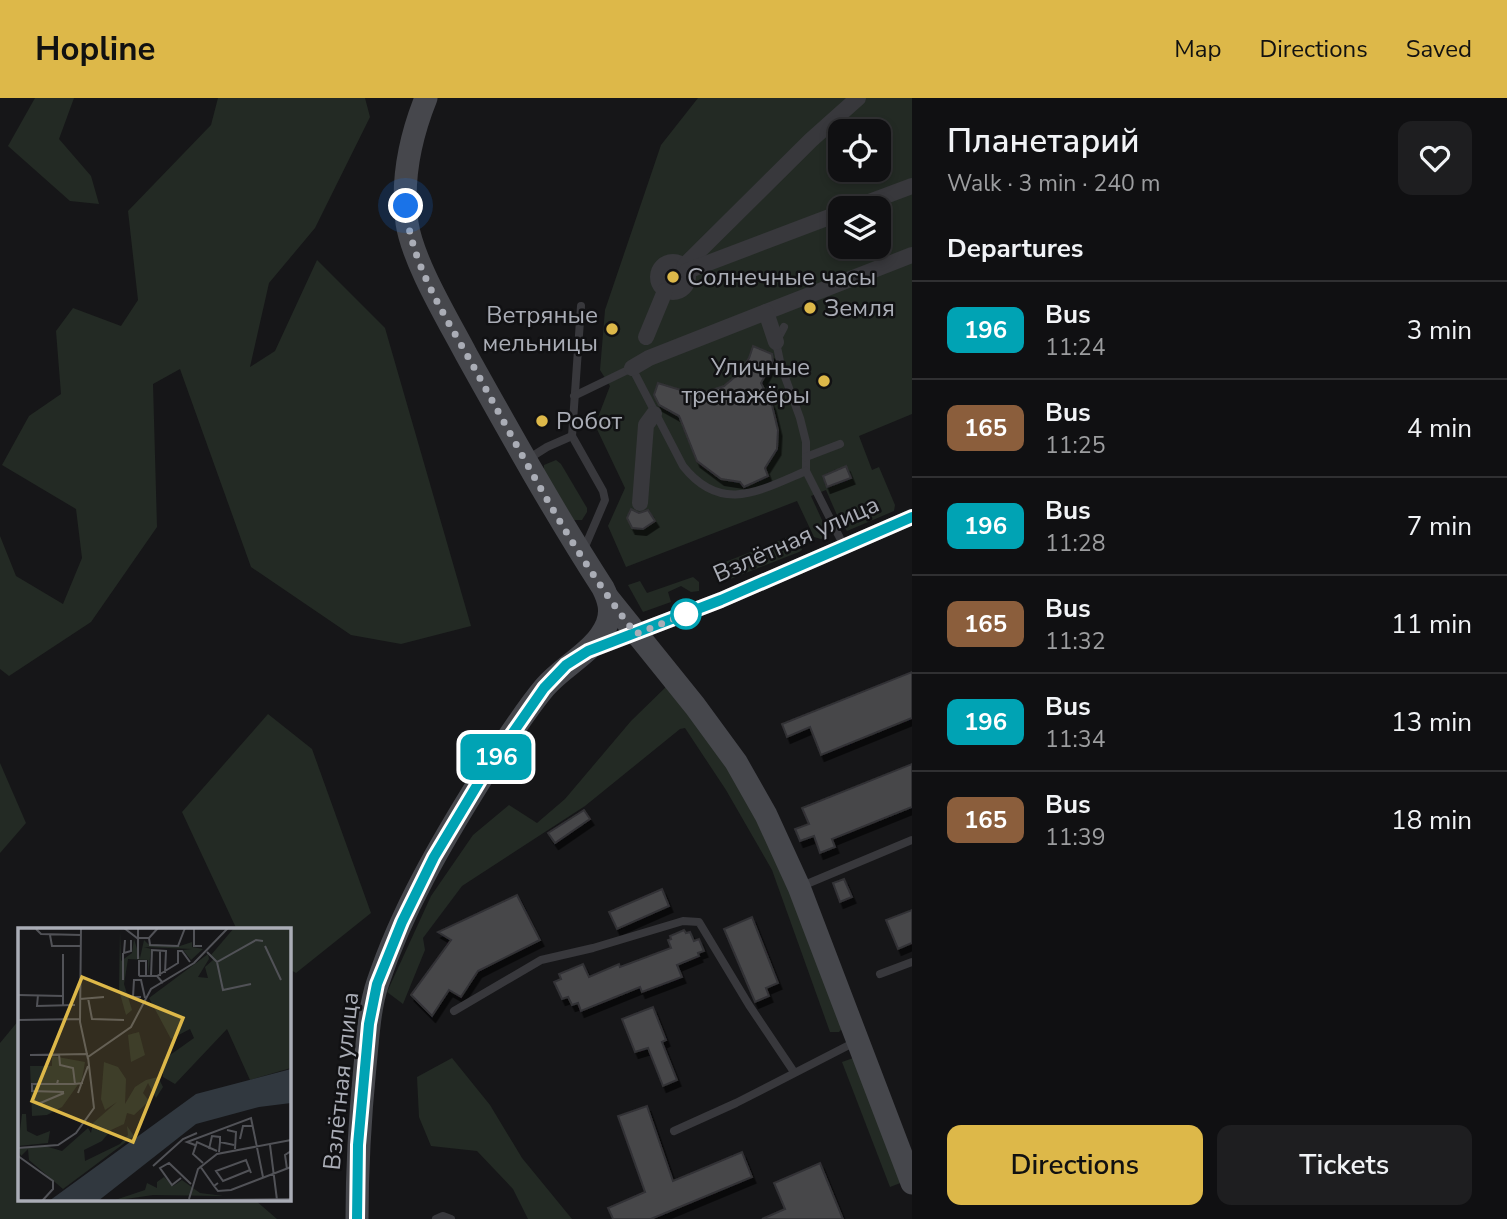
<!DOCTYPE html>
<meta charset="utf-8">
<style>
:root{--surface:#101012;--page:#1e1e20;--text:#f1f3f6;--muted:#9c9d9f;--line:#303032;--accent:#ddb849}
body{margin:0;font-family:"Nunito Sans",sans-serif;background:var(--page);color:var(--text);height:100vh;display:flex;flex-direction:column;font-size:26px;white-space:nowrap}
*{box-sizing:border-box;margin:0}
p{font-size:23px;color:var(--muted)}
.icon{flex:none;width:38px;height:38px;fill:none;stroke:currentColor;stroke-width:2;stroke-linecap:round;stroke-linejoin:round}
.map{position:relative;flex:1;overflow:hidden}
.side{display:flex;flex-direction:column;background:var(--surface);width:595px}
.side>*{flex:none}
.badge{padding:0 14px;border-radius:10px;font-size:24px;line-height:46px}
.fabs{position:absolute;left:828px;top:21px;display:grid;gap:14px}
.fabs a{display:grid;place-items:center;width:63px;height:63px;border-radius:14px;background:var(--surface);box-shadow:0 4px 10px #0003,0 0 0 2px var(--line);font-size:35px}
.you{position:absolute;width:35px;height:35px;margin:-18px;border:5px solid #fff;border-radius:50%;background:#1a73e8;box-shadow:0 0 0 10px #1a73e833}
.map>.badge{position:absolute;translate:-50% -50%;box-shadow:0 0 0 4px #fff}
h2{padding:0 35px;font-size:26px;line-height:63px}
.round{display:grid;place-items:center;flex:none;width:74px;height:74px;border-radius:14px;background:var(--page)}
.summary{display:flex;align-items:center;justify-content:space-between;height:119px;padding:0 35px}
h1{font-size:33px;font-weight:600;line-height:52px}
.button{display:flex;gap:14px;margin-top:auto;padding:14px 35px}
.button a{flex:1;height:80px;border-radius:14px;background:var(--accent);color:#111;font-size:28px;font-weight:600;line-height:80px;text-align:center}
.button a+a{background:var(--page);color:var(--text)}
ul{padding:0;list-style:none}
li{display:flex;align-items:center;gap:21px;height:98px;padding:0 35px;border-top:2px solid var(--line)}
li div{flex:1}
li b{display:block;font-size:26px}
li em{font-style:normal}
li .badge{min-width:77px;font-weight:700;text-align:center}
header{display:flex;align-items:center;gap:42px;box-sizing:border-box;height:98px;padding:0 35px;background:var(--accent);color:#111}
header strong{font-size:33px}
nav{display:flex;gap:38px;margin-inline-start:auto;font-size:24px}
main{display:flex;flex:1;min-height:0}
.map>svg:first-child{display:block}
</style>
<header>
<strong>Hopline</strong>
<nav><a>Map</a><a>Directions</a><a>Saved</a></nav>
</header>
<main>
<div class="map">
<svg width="912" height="1121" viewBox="0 0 912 1121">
<defs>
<filter id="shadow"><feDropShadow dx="3.5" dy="6" stdDeviation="0" flood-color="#0009"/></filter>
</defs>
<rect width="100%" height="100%" fill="#161618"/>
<g fill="#232a24" fill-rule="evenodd">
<path d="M35 0H74L59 41 91 78 99 106 70 103 8 48Z"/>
<path d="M218 0H365L370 19 315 130 269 185 250 269 275 253 317 162 385 230 471 528 401 546 351 537 251 469 180 271 153 286 157 429 91 524 9 578 0 571V438L16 478 63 506 82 460 76 411 2 367 29 318 61 296 56 233 73 210 121 228 138 202 128 113 211 27Z"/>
<path d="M698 0H912V316L859 338 872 372 879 369 895 407 894 413 847 433 840 424 826 392 811 398 827 433 825 439 821 441 814 439 797 403 626 469 608 428 625 390 595 327 610 288 600 272 605 212 661 47ZM840 33H878V72H840ZM840 110H878V149H840Z"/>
<path d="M556 362 561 366 587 410V414L582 422H574L544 374V367Z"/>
<path d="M791 438 798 442 802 452 799 454 718 486 714 477 715 468Z"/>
<path d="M693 479 699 484V493L691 494 681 488 668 494 671 504 643 514 628 487 640 483 647 495Z"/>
<path d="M670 585 762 722 845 927 839 934H830L772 772 726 692 685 630 680 631 585 708 462 788 423 840 425 852 403 906 387 894 431 798 473 737 509 707 537 725 565 701 631 623Z"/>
<path d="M268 616 312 651 371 815 296 875 289 871V832H237L182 714Z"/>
<path d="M0 665 26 725 0 755Z"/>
<path d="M19 922V1102H255L277 1121H0V945Z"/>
<path d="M856 959 903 1084 890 1089 842 964Z"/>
<path d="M452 960 490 1007 522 1060 572 1121H528L513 1091 477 1053 431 1048 419 1019 417 979Z"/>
</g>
<g fill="#46464a" stroke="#313034" stroke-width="2" filter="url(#shadow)">
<path d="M753 248 772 256 773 263 761 285 772 307 778 332 777 351 765 370 768 378 744 389 740 384 721 381 697 363 679 318 659 307 654 297 658 285 684 293 706 294 724 288 738 276 749 260Z"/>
<path d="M846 368 851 380 827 389 823 378Z"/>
<path d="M631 411 639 415 648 412 655 423 643 431 632 430 627 420Z"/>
<path d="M912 574V620L821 657 810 629 787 639 782 626Z"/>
<path d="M912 666V709L832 741 835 749 820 755 814 738 800 743 795 731 809 726 802 710Z"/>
<path d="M584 712 590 721 555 745 548 735Z"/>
<path d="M844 781 852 799 840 804 833 785Z"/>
<path d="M662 791 669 808 617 831 609 814Z"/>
<path d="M517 797 540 842 478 873 461 899 449 892 432 918 411 897 451 842 438 834Z"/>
<path d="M912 812V845L898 851 886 822Z"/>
<path d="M752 819 778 885 766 890 769 898 755 904 724 831Z"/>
<path d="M684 832 686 835 690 834 694 843 699 841 704 853 698 855 699 858 677 867 682 879 642 894 640 889 581 913 578 905 572 907 568 899 562 901 554 884 561 881 559 876 583 866 589 879 619 866 620 869 671 850 668 842 671 841 670 838Z"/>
<path d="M653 909 666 942 662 944 677 982 663 988 648 950 635 954 622 921Z"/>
<path d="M647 1008 673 1083 742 1054 752 1079 651 1121H613L608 1110 645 1094 618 1018Z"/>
<path d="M820 1065 843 1121H762L785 1111 774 1085Z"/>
</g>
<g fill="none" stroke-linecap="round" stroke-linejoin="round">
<g stroke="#38383c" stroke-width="8">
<path d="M581 208 572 338 603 393 605 402 584 451"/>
<path d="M784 229 776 244 781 268 800 320 806 344V373"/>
<path d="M574 298 632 270 683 368C721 416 759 393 806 373L844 448"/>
<path d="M806 359 840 346"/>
<path d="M528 361 547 349 572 338"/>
<path d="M802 788 912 742"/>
<path d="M880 876 912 864"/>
<path d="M454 913 541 862 593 850 683 823 699 824 749 907 794 974"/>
<path d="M674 1033 736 1005 855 944"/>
<path d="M436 1121 443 1118 451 1121"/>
</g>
<g stroke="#38383c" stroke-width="16">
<path d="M853 110 912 88"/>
<circle cx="673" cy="179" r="15"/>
<path d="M684 168 811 42 858 0"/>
<path d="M687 173 840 115"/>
<path d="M766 214 912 157"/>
<path d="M646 239 665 193"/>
<path d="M632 270 649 260 766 214 776 244"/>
<path d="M640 405 646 327 654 316"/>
<path d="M591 552 721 502 912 419"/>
</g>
<g stroke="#46474c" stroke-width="23">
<path d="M608 500 695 608 736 664 766 717 799 789 912 1085"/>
<path d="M357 1121C357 1069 360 1019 365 968 368 940 369 910 378 884 402 812 441 745 481 681 500 652 523 615 545 589 564 567 596 553 607 526 612 513 609 502 603 490 554 414 510 335 466 256 447 220 413 164 407 125 401 82 410 40 426 0"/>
</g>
</g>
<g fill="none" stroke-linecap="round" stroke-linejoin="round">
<g stroke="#fff" stroke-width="16">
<path id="line" d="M357 1121 358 1047 369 926 377 886 402 824 434 759 482 679 544 590 566 567 588 553 721 502 912 419"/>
</g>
<use href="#line" stroke="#00a3b4" stroke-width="10"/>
<path stroke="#aaadb6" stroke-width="7" stroke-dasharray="0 12.6" d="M406 108C410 167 448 222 476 273 525 362 573 456 636 536L686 516"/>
</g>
<g fill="#ddb849" stroke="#111113" stroke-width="2.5">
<circle cx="673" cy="179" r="7"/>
<circle cx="810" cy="210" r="7"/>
<circle cx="612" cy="231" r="7"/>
<circle cx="824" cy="283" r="7"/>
<circle cx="542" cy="323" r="7"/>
</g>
<circle fill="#fff" stroke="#00a3b4" stroke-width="3.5" cx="686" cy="516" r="14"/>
<g text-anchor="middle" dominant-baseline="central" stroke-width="5" stroke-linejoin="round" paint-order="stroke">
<g font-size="24" fill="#aaadb6" stroke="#111113" text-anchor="start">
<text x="687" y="179">Солнечные часы</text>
<text x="824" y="210">Земля</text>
<text x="598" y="217" text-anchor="end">Ветряные<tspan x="598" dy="28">мельницы</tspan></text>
<text x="810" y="269" text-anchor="end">Уличные<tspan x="810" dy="28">тренажёры</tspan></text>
<text x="556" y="323">Робот</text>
</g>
<g font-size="24" fill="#aaadb6" stroke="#111113">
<text transform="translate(796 441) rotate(-24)">Взлётная улица</text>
<text transform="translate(341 983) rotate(-84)">Взлётная улица</text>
</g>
</g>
<g transform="translate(18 830)">
<rect width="273" height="273" fill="#161618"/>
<path d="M216 0H273V140L232 152 209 101 157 156 145 149V132L176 110 172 101 153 111 131 70 190 26 191 31 180 49 190 50 187 39 195 32 193 27ZM102 2 103 33 114 25 116 11 122 30 126 12 130 16 162 18 174 14V19L185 21 173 32 165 22 174 21 126 19 133 21 130 47V32L110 31 106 56 114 82 108 87 101 62ZM121 104 127 127 113 134 110 107ZM34 128 67 134 64 151 44 179 29 187 14 188 12 138H34ZM86 134 100 139 108 151 107 176 117 159 128 152 140 149 145 159 138 170 130 155 125 165 131 173 116 187 109 185 106 196 93 202 84 213 66 222 67 233 102 216 110 207 109 198 116 208 45 261 11 232 10 221 3 228 0 221 27 218 44 223 70 200 73 205 75 195 99 174 87 182 83 171ZM4 186H8L9 203 19 208 32 203 30 215 0 218ZM146 249 155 258 164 252 182 265 206 268 135 267 94 273 127 262 129 255 139 260V254Z" fill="#232a24"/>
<path d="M273 141V175L241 179 178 196 80 273H31L178 166Z" fill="#31383f"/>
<path fill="none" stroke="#515257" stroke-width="2" d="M0 0H51M63 0 62 94 70 131M72 0H106M106 0 119 10H131L140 0M176 0V18H184M18 1 23 6 63 7M32 7 34 18H63M131 10 132 17 160 18 167 0M107 12 106 25 113 23V12M247 18 263 52M142 22V48M189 24 199 34 238 12 245 13M120 31V0M199 34 205 62 233 56M128 48V33H121V47L122 48H139L145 55M133 48 134 22 148 23 147 45M139 48 160 35V23H164L172 34M105 52V25M0 67 45 68M20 67 19 78 57 77M123 69H115L116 52H123L127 70M70 70 74 91 106 92M62 71 86 69M45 77V26M0 92 62 91M41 126 42 137 55 140 57 156 65 155M12 127 70 126M40 152 39 156H57M39 156H14V163L46 164M60 165 70 138M20 176 46 165M209 202 218 204 217 221M222 211 225 198H235M177 217 169 214 233 190 245 249M252 217 259 272M0 220 40 217 58 205 76 180 70 129 113 99 133 61 176 35 210 0M191 221 194 208 202 209V214M201 224 202 214 216 217M0 228 35 253V261L24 273M185 235 175 226 179 214 199 223M135 238 165 211 179 205M182 238 196 258M269 241 267 227 273 223M232 242 205 253 198 243 228 232 233 245M163 250 154 257 142 240 151 235 173 256M200 255 196 258 200 263 213 262 273 239M171 271 180 241 199 226 273 212M112 273 273 271"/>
<path fill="#ddb849" fill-opacity="0.15" stroke="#ddb849" stroke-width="3.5" d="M64 49 165 90 115 214 14 173Z"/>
<rect width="273" height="273" fill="none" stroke="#aaadb6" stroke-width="3.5"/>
</g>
</svg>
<div class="fabs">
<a><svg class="icon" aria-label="locate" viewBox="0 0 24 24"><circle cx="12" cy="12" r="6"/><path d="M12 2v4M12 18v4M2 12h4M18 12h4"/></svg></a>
<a><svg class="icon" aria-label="layers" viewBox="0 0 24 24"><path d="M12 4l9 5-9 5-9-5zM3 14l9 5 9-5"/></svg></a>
</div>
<div class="you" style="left:406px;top:108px"></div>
<b class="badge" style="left:496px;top:659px;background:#00a3b4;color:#fff">196</b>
</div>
<section class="side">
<div class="summary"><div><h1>Планетарий</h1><p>Walk · 3 min · 240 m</p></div><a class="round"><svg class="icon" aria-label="heart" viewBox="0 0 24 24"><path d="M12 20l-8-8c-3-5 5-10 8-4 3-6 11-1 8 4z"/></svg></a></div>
<h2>Departures</h2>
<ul>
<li><span class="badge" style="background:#00a3b4;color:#fff">196</span><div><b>Bus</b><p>11:24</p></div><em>3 min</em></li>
<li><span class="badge" style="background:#8b5e3c;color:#fff">165</span><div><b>Bus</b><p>11:25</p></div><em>4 min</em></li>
<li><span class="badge" style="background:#00a3b4;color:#fff">196</span><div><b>Bus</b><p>11:28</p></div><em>7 min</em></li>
<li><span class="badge" style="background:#8b5e3c;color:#fff">165</span><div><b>Bus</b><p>11:32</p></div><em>11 min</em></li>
<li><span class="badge" style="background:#00a3b4;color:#fff">196</span><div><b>Bus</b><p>11:34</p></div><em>13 min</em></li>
<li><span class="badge" style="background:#8b5e3c;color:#fff">165</span><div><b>Bus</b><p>11:39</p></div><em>18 min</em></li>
</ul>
<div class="button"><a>Directions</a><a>Tickets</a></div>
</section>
</main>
